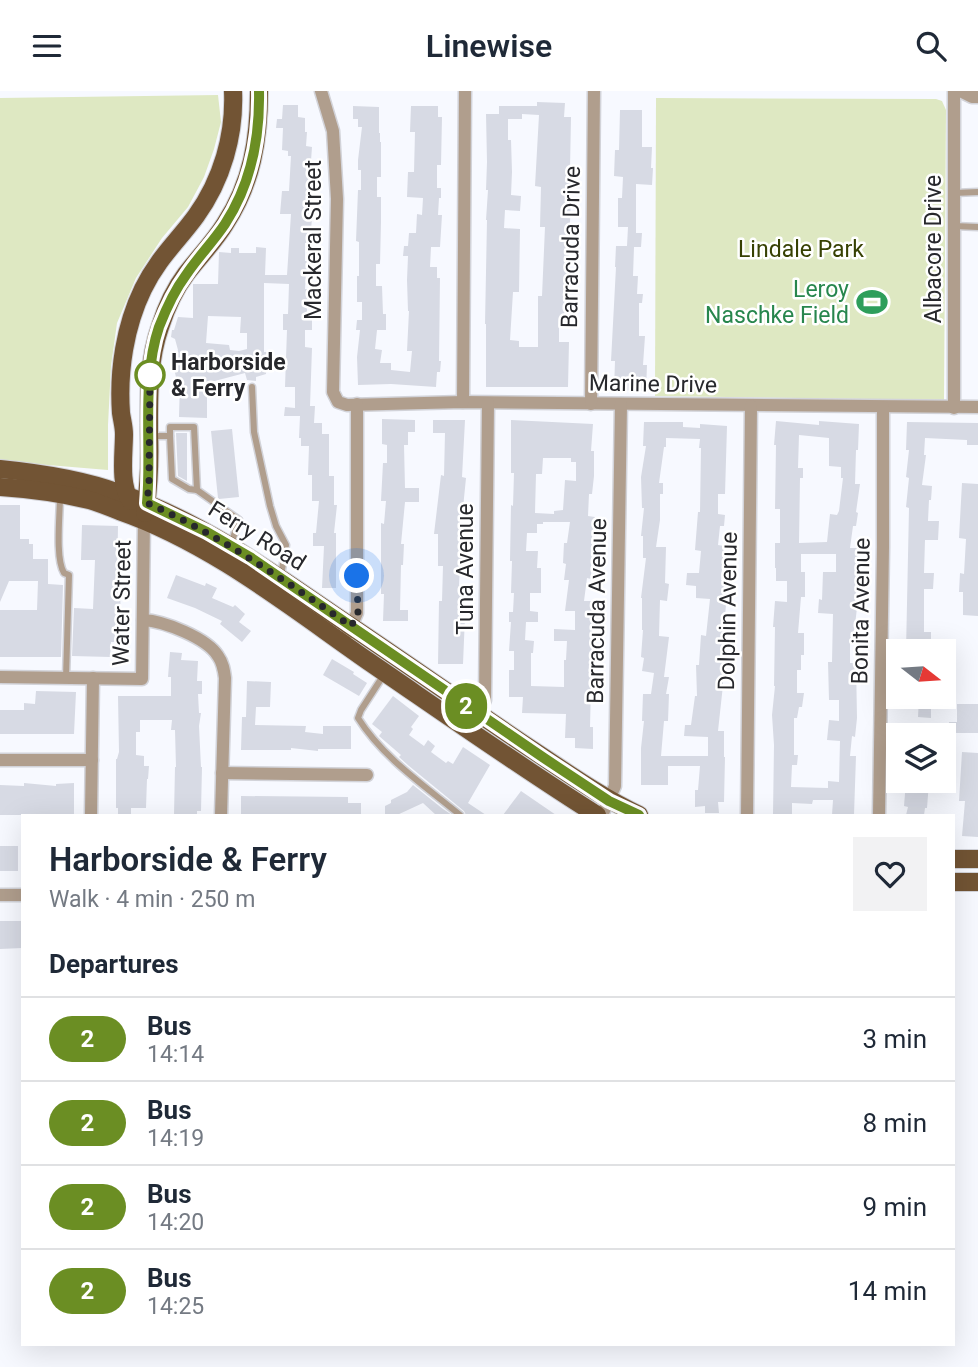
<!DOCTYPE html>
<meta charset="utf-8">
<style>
:root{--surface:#fff;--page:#f2f2f3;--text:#1f2937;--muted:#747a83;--line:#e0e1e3}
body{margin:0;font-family:Roboto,sans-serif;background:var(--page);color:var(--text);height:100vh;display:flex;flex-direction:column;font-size:26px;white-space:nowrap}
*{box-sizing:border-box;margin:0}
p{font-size:23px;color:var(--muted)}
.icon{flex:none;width:38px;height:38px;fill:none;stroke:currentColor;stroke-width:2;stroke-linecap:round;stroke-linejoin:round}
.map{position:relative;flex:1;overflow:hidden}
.drawer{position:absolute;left:21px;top:723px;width:934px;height:532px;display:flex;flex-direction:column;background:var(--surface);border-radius:0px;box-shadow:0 7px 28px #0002}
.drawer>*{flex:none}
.badge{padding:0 14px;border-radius:23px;font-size:24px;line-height:46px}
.needle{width:46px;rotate:107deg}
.controls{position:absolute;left:886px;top:548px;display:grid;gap:14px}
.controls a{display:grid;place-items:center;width:70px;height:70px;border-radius:0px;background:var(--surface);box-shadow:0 7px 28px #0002;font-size:35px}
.you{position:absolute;width:35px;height:35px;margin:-18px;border:5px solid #fff;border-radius:50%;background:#1a73e8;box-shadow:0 0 0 10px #1a73e833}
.map>.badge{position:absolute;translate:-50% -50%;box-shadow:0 0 0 4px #fff}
h2{padding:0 28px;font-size:26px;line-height:63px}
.round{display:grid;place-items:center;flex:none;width:74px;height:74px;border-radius:0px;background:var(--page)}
.headline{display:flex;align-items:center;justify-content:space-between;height:119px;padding:0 28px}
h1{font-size:33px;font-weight:600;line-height:52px}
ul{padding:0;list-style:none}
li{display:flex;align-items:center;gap:21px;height:84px;padding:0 28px;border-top:2px solid var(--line)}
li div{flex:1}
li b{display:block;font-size:26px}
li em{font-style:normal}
li .badge{min-width:77px;font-weight:700;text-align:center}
header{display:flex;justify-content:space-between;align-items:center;height:91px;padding:0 28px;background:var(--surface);font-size:32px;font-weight:600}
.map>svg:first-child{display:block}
</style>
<header><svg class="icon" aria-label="menu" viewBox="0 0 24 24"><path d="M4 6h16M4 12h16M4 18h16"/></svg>Linewise<svg class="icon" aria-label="search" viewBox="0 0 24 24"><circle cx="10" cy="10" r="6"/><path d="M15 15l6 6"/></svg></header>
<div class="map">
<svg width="978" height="1276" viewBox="0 0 978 1276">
<rect width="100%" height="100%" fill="#f7f9ff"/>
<g fill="#dee8c2">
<path d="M218 4 221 31 214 58 204 86 188 116 162 147 136 187 117 232 111 275 108 334V379L0 370V7Z"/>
<path d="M656 7 936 8 942 10 946 19 944 309 655 305Z"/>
</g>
<g fill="#d7dae4" fill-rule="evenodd">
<path d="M537 11 565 12 564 26H571L570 78H572L568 185H570L568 217H571L570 231H559V251H569L568 296H486V233H485L487 129H486L488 99H486L487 71 486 23H499V15H537ZM522 23 539 24 535 95 541 96 540 136H545L542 205H538V256H519V250L510 249 513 201H519L520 138 504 137 505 119 520 120 521 105 511 104 512 81 511 49H508V28H522Z"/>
<path d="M283 14H298V26L305 27V41H307L306 55 312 56 310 83H313L312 95H308L307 114H313L310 152H305V170H312V181H306L305 198H312V210H307V229H312V239H305V256L312 257 310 315H315L314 332H322V343H329V385H334V414H337L334 442H336V497H322L324 455H313V442H316L319 410H312V384H308L309 355H301V347H299L300 325H284L285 316 295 317V296H285L287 239H283V223H288L289 193 264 192V261H268L266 283 256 286V290L247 289 245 282 207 292V327L179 326 180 290H177L174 278 172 277V270H175L178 259 175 248 171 246 172 239H174L178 226 193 227V193H218L219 161 231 162V157H239V162H256V156L266 157 265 184H287L291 123H280L282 100H289L291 65H288V60L282 59 283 37H276L277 28H282ZM208 225 241 226 240 242H247V258L239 260 230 259 229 254 206 252Z"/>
<path d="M353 15 379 16V42H380V51H381V86H377V106H381V131L380 173H376V195H382L383 223H386V239H377L375 258 382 259 380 272H391V279L410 281 412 260H407L409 220H408L407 189 408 165H403L404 155H408L409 142H416L417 123 422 124 423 107 407 106 408 81H414L415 41H410L411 15H438V26H442L441 74H437V97H441V107H439L438 124H442L440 156H431L430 176H437V187H440L439 270H441L440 281H437L436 296 391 293 358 294 357 266 360 239H356L357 229H362V211H357V185H359V151L356 150 358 99H361V79H358V69L362 36H358V28H353Z"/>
<path d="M620 19H642V56H652L651 77H653L652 94 636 93V142H642L641 156H634L633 185H638L637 203H643L642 212H639V245H645L643 274H647L646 300 614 299 615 270H611L616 176H615L616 155H627L628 136H618V107H622L623 86 614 85 615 59H619Z"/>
<path d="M382 328 415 329V341H408V354H404L405 397H419V411H405L401 453H404L403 474H401L400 519H408V530H383L384 503H381V432L384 433 386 410H381L383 372H387V354L382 353Z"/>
<path d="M433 329H465L462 386 466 387 463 417H466L465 430H460L459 448H464V475H460L459 494 464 495V506H460L459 525H465L463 573H438L439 510H442L443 475H438V443H434L441 384 444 385 445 342H433Z"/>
<path d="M511 329 593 333 591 360H594V385L592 403H589L588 425 595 426 591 453H592L591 488 587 487 584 510H593L590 636H593V658L575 657V647H565L566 623 522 622 523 606H509V579H514V560H509L511 531H509V521H513L514 502H511L512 470H510L511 414 513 415 514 382H511ZM543 367H571V371H576V390L565 389 563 419 554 420V423L535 422 536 383H542ZM543 431H570L567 452H564L563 472 566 473 564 489H569L565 520H575V539L554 538V550H567L566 569H564V596L531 595V562H533L534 550 525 549 526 531H538V521L530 520V502H541V477H537L538 460H526L527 442H537V433H543Z"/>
<path d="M776 330 819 334V330L859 333 858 359H856L855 393H860L856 421 858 422 856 435H853L850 457H858L855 517H857L854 542H856V551H850V572H856L857 627 855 646 852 645 850 665H856L854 724H832L833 709H813L812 713 792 712V724H773L774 654 772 624 775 595H774L775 536H773L775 510 787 511V490H776V477H775V452H780V418H775L776 354H774ZM799 344 829 347V375L841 376V387H843L839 420 837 424 830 423 827 451 799 452 800 387H803V377H798ZM801 463H836V481H823L822 509 819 508 818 522 833 523 832 571H828L829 609H839V630L829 629 827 649 840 650 839 691 828 690V697L791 696 792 674H797L798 664H794V627H797L799 616H802L804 602H797V579H801V564H804V542H798L801 506H805V481H801Z"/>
<path d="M644 331H683V336L700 337V333L727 335 725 403H718V423L725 424 724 435H720L718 454 724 455 721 489H724L723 513 726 514 723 546H725L723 571V594L718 640H724V666H725L724 711H718L719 722H705V715L695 716V699H698L700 675H668V694H641V657L644 630H642L643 603H651L654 582 642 580 644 567 641 566 643 539H642V507H641L646 467H643V445H641L644 417H642L641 386 646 355H643ZM666 347 700 348 699 357H701L700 421H698L695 459 701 460 699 482H687L686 494 696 495V507L710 508 706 545 701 544 699 574H696L697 605H695L691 634H685L684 645 708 646V665H661L664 630H668L669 603H666L669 586H664L669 546 659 545 660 509 667 510 669 493 665 492 666 456H656L660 429V403H663V392H659L664 356H666Z"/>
<path d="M907 331 978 332V354H967V349L925 347 924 364H926L922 394 932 395 931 409H929L928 430H939L938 449H925L924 482H934L933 498H924V541H931V558H925V560H906L909 417 906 416 909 387 906 386 909 359H906Z"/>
<path d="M232 338 239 406 219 408 218 407 211 340Z"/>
<path d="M176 342H187V390L178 385Z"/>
<path d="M962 392 978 393V525L963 524V501H959L960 482 964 483 966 448 959 447Z"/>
<path d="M0 414H20V448H29V453H33V468H48V493L63 494 61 566H0V519H37L38 490H9L0 511Z"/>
<path d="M82 434 118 435 117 486H120L121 551H111L110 566 72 565 74 517 93 518 95 469H81Z"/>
<path d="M176 484 205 495 206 492 217 497 212 507 233 516 235 514 245 523 239 531 251 540 242 551 220 533 222 530 195 517 167 507Z"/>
<path d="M170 561 182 562 181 569 198 570 197 590H202V603H198L199 622H201L199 635 201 676H202L201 720H197V724H174L175 676H176L175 639H171L172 629H140V641H136V664L144 665V675H149L148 688H147L146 717H131V724H118V717H116V668H117L119 661 118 605H171V586H168Z"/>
<path d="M332 568 354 581 353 583 367 592 359 605 323 584Z"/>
<path d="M247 590 271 591 270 616H256L255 634 306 635 305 641 323 643V635H351V658H318V660L291 657V659H241L242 626H246Z"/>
<path d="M36 600 76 601 74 643H0V619H24V612L35 613Z"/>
<path d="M393 605 419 625 411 636 413 638 409 644 424 655 428 649 435 655 431 661 446 672 448 670 453 673 463 656 490 674 468 712 486 724H466L464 720 409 675 399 666 401 664 379 645 382 641 372 633Z"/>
<path d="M919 606H937L936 615H931V627L918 626Z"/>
<path d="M957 613H978V642H949V631H957Z"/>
<path d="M962 661 978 662V746L962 745 965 710H959Z"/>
<path d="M906 690 929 691 927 717H925L924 724H906L908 716 904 715Z"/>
<path d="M24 692 56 695V693L74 692V724H0V694L24 695Z"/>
<path d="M413 694 443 718 452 724H436L423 712 397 724H385V715L391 712V709L407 701Z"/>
<path d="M521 700 556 724H503Z"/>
<path d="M241 705 348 706V712H361V724H241Z"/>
<rect x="0" y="755" width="18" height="25"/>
<path d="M0 830H23L22 857 0 858Z"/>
</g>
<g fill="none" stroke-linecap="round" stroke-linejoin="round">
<g stroke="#d2d3d9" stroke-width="9">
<g id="lane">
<path d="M954 102 978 101"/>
<path d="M954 135 978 136"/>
<path d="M252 296 254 341 270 415 276 435 286 454 281 485"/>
<path d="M150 345H170V336H194L197 399 239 429 231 453"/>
<path d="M170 345 172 388 189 398 197 399"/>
<path d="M60 405C60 424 55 467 64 482L69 484 66 587"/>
<path d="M385 582 361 619 358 627C383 667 425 695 460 724"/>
</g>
</g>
<g stroke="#d2d3d9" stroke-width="15">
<g id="street">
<path d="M321 0 333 40 337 108 333 301 338 311 347 314 463 311 978 316"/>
<path d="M960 0 972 6H978"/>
<path d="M463 311 465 0"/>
<path d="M591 313 594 0"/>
<path d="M954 317V0"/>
<path d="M143 529C164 530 207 547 218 565 223 572 224 579 225 587L221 724"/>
<path d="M348 542 357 522V313"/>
<path d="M0 586 142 588 144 429"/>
<path d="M471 641 485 609 488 312"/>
<path d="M0 669H92"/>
<path d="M222 682 367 684"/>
<path d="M91 724 93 587"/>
<path d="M602 724 615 695 621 313"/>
<path d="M747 724 751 315"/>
<path d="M879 724 883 456V316"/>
<path d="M0 804H23"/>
</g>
</g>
<g stroke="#d2d3d9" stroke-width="20">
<g id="primary">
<path d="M0 378C40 382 81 388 119 402 198 429 266 477 334 524 400 568 465 614 531 658 566 681 601 706 639 724"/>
<path d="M0 396C30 398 60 402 89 409 99 412 109 416 119 420 211 452 289 515 368 570 444 622 519 675 597 724"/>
<path d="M131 410C119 395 124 362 124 343 124 336 122 329 121 322 118 280 125 235 143 198 158 167 177 151 196 125 222 89 235 44 233 0"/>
<path d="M145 422C149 395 150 368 149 342 149 306 148 270 160 236 166 217 174 199 186 183 199 166 214 151 225 133 252 92 259 48 259 0"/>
<path d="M954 768H978"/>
<path d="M954 791H978"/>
</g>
</g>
<use href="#lane" stroke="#b09e8d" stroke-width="6"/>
<use href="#street" stroke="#b09e8d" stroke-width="12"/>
<use href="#primary" stroke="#725434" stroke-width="18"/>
</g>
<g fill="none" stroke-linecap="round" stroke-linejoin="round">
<g stroke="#fff" stroke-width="16">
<path id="line" d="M259 0C260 48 251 93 225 133 213 151 198 166 186 184 174 200 166 218 159 236 141 288 152 357 147 412L207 441 250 466 544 667 609 710 639 724"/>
</g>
<use href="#line" stroke="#6b8e23" stroke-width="10"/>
<path stroke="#27282c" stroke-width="7" stroke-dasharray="0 12.6" d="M150 284V280L149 392 147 412C220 444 285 490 351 535L358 523 357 485"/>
</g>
<defs>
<g id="stadium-bare" transform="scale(2.415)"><path d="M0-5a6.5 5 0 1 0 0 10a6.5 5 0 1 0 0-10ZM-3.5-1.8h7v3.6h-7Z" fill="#2e9e5b" stroke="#fff" stroke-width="2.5" paint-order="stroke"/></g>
</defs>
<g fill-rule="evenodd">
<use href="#stadium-bare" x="872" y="211"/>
</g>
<circle fill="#fff" stroke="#6b8e23" stroke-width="3.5" cx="150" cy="284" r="14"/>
<g text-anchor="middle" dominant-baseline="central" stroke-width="5" stroke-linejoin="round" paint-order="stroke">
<g font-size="23" fill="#27282c" stroke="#fff">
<text transform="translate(313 149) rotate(-90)">Mackeral Street</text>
<text transform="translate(571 156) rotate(-89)">Barracuda Drive</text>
<text transform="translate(933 158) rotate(-90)">Albacore Drive</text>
<text transform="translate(653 293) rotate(1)">Marine Drive</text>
<text transform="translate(257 445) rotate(32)">Ferry Road</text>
<text transform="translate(465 478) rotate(-90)">Tuna Avenue</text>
<text transform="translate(122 512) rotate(-89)">Water Street</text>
<text transform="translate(597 520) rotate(-89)">Barracuda Avenue</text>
<text transform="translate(728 520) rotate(-89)">Dolphin Avenue</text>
<text transform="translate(861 520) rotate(-89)">Bonita Avenue</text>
</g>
<g font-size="23" fill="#374103" stroke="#fff">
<text x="801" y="158">Lindale Park</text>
</g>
<g font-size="23" fill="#27864d" stroke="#fff" text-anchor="end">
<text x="849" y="198">Leroy<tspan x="849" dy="26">Naschke Field</tspan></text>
</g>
<g font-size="23" font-weight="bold" fill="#27282c" stroke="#fff" text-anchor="start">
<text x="171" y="271">Harborside<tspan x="171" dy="26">&amp; Ferry</tspan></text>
</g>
</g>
</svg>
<div class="controls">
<a><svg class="needle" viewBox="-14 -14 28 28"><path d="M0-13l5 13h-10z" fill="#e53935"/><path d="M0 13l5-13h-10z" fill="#747a83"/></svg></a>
<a><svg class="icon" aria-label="layers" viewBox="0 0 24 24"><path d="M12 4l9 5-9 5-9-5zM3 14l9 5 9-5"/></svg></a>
</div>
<div class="you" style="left:357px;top:485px"></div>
<b class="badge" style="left:466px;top:615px;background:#6b8e23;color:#fff">2</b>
<section class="drawer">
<div class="headline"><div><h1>Harborside &amp; Ferry</h1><p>Walk · 4 min · 250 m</p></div><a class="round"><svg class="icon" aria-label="heart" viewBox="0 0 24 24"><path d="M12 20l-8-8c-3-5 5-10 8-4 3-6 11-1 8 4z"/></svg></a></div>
<h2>Departures</h2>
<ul>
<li><span class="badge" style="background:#6b8e23;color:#fff">2</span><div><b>Bus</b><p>14:14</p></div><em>3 min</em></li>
<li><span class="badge" style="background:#6b8e23;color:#fff">2</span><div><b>Bus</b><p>14:19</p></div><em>8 min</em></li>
<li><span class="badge" style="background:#6b8e23;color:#fff">2</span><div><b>Bus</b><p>14:20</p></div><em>9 min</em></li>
<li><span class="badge" style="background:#6b8e23;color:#fff">2</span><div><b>Bus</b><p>14:25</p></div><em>14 min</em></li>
</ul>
</section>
</div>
